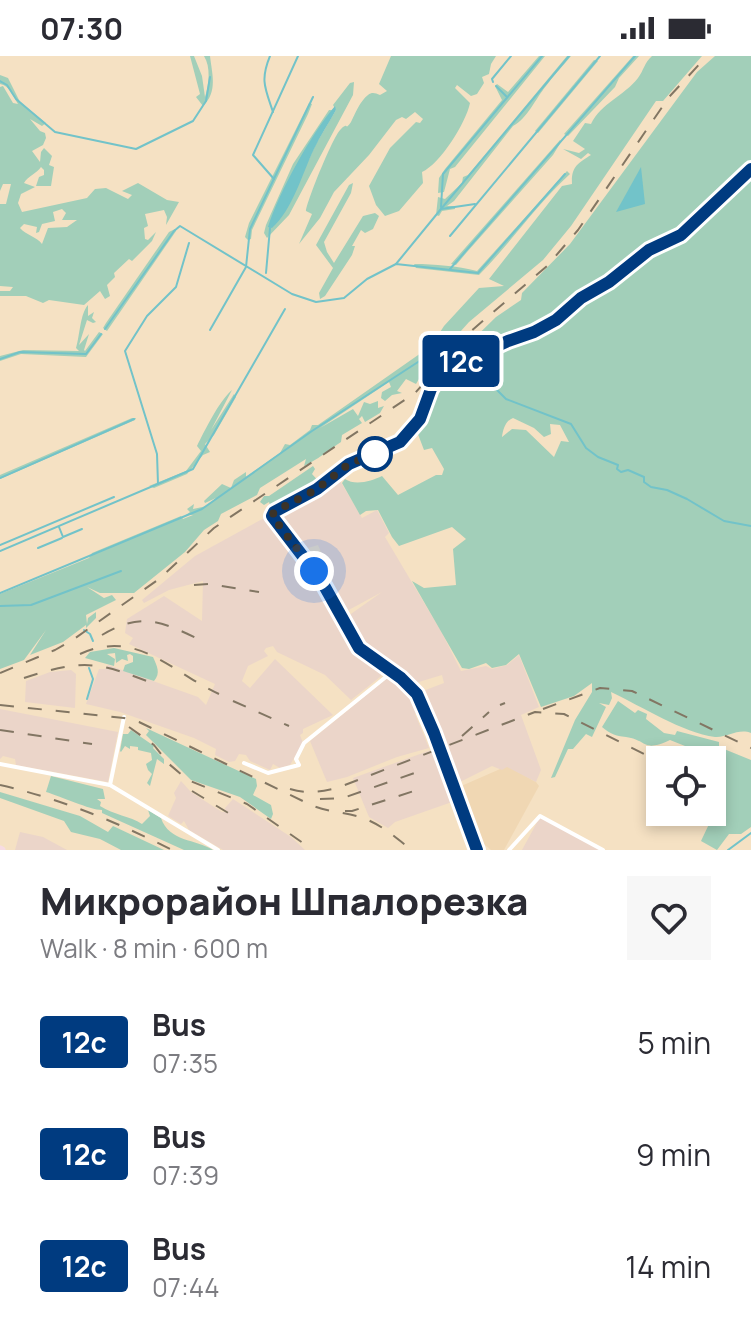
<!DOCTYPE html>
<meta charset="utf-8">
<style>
:root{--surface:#fff;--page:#f7f7f7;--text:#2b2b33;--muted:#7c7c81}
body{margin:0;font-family:Manrope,sans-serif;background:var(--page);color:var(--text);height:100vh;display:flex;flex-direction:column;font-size:30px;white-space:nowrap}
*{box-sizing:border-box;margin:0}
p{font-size:26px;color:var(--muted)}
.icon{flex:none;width:44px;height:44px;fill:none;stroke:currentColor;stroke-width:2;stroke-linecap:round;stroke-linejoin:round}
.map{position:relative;height:794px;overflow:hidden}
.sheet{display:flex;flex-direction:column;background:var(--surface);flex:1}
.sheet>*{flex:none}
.badge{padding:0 16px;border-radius:6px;font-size:28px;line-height:52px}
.tools{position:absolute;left:646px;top:690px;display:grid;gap:16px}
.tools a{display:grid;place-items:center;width:80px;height:80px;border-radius:0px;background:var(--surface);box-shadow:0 4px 12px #0003;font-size:40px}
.you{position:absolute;width:40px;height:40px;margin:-20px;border:6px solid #fff;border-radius:50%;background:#1a73e8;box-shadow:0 0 0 12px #1a73e833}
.map>.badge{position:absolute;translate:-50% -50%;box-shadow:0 0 0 4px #fff}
.round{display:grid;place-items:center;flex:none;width:84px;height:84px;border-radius:0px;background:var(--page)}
.headline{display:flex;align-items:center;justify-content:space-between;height:136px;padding:0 40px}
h1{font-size:38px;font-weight:800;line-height:60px}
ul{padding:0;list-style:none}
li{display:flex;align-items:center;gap:24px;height:112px;padding:0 40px}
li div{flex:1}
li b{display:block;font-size:30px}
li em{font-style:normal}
li .badge{min-width:88px;font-weight:700;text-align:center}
.status{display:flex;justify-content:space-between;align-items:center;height:56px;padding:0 40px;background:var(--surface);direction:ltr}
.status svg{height:22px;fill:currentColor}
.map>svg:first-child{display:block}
</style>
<div class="status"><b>07:30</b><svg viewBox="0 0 49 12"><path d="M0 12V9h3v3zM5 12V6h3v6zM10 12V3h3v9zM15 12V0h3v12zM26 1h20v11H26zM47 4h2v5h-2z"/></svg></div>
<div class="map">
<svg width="751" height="794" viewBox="0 0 751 794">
<rect width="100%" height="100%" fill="#f5e1c3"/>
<path fill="#f0d7b3" d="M507 710 536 726 539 730 504 794H491L479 784 459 731Z"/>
<g fill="#ebd5c9">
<path d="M339 423 362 462 377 454 389 477 385 481 442 577 461 615 486 610 492 613 507 609 519 599 539 651 521 659 541 714 536 726 507 711 502 714 492 710 458 727 423 635 444 627 442 619 412 628 372 601 348 560 382 536 345 556 341 555 321 520 329 514 318 489 301 494 275 459Z"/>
<path d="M266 461 307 510 329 541 357 593 383 616 380 621 351 644 325 619 277 596 273 590 266 592 264 595 268 600 248 610 242 625 250 632 275 603 333 659 303 673V677L300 679 303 687 290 709 280 712 273 708 270 714 250 705 246 699 239 698 235 705 229 706 215 699 216 693 194 682 120 656 86 648 99 613H105L108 609 198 641 206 649 215 628 129 588 133 582 125 577 127 563 164 540 202 565 203 525 169 534 144 547 142 544 195 500Z"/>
<path d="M71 614 76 618 75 652 25 646 26 625 50 616Z"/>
<path d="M390 620 410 637H413L421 655 415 658 429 692 397 701 347 721 327 726 310 685Z"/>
<path d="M0 653 118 676 108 726 16 709 15 703 3 700 0 703Z"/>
<path d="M434 693 452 746 395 766 388 772 369 761 353 722Z"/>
<path d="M181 725 191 736 222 756H226L225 752 233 743 291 781 305 794H223L189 774 184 765 181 768 168 760 176 742 174 737Z"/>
<path d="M540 761 601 794H522Z"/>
<path d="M20 776 43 781 67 794H15Z"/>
</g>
<g fill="#a2cfb9" fill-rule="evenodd">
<path d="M190 0H194L202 20 205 41C209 29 211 11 204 0H210C212 18 218 36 203 50L196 41 200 38Z"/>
<path d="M391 0H496L491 8 489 18 482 21 484 27 477 38 471 40 457 29 455 32 470 47C466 67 440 108 422 116L423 127 399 155 385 160 376 149 369 130 390 92 416 66 420 67 423 63 415 56 406 63 402 61 396 64 369 99 334 136 320 162 299 188 312 158 306 155C307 145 334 78 341 73 349 65 344 76 351 66 355 58 360 45 368 39 372 36 375 37 380 39L387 35 379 28Z"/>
<path d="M539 0H545L455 111 450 113 444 136 438 137 439 122 445 113 502 44 495 30 497 28 508 36Z"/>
<path d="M567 0H571C563 10 553 20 546 30 536 42 527 63 513 70L454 145 447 150H455V153L442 155 439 160 436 159 438 141 445 143 462 127 463 121 468 119Z"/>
<path d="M633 0H639L619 22 615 31 568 80 564 78Z"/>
<path d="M652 0H702L663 45H656L571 170 543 204 469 266 434 305 428 320 419 323 416 328 406 323 397 335 402 337 392 339 385 345 381 342 382 336 391 331 389 326 320 372 353 353 358 360 364 346 370 348 378 345V352L384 350 380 357 365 366 362 360 359 363 362 367 342 379 341 386C329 394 317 404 304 410L306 403 260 432 257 439 221 458 218 465 204 474 185 496 134 537H100L87 531 104 542 112 539 116 544 86 559 87 568 88 562 96 556V562L86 572V569L63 586 30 599 46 574 24 604 0 613V538L89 502 92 497 181 460 183 463 193 459H186L190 456 187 453 194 448 193 453 207 450 216 442 205 447 204 445 222 428 231 432 234 424 246 416V421L280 397 285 388 290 389 310 374 312 369H318L431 290 444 270 479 232 504 230 489 223 562 130 572 128C571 111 578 107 591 99L588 97 581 103 563 93 579 97 585 93 573 85 585 67 591 68C601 47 624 40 638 22 644 14 644 7 652 0Z"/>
<path d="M715 0H751V677C738 672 727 682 715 681 683 677 641 650 611 636L612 642 609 649 599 647 606 651 592 681 586 678 573 693H568L555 721 551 722 575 664 592 636V627L574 640 541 651 519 598 506 609 492 612 486 607 469 613 462 612 412 525 424 532 456 529 453 493 466 483 452 471 399 490 392 481 378 454 366 455 360 459 342 427 345 423C355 430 372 425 382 420L398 439 436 419H442L444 413 432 392 424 394 416 373C424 355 432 329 448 317 461 307 466 311 480 297L466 294 464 301 451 307V305L496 261 521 244 522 237 570 188 697 16ZM513 362 534 372 544 381 551 378 550 368 560 369 569 386 561 385 554 401 526 374 512 373 502 381C503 374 505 365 513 362Z"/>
<path d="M594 4 598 5 538 77 535 75Z"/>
<path d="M0 19 8 22 20 46 46 67 42 70 30 63 40 75 45 77 46 82 43 89 32 95 40 106 41 96 44 92 52 100 49 109 54 111 51 130H36L39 121 44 119V114L41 111C36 118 28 120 24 127L35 131 21 138 18 147 22 156 87 142 95 133 106 132 128 143 132 139 122 135 138 127 167 144 179 146 166 169 167 161 164 154 145 158 148 170 144 172 145 183 148 184 156 176 152 185 132 205 129 203 114 217 115 221 107 229 110 240 105 243 100 235 84 249 49 244 43 247 26 240H0V235H10L13 231 0 230V148H6L11 128H3L0 135V31L3 30 13 47 18 48C13 40 10 30 0 28ZM62 153 66 157 62 164H77L67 171 48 172 42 188C37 181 26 179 20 172L24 168 37 171 36 177 39 176 42 168 55 165 53 156Z"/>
<path d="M354 26 353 39 289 159 267 182 264 177 266 169 293 108 329 54H332L310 86 271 165 285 155 316 88 336 54 333 49 350 27Z"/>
<path d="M309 47 312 48 308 58 252 174 251 183 248 184 245 181 249 167Z"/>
<path d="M560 84 561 86 553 99 467 196 456 209 451 208Z"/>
<path d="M567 115 570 118C536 149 509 189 479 219L416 212 414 208C435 208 457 210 477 215Z"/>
<path d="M353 127 351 137 324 186 327 196 334 207 363 160 375 157 379 160 373 173 365 177 361 174 352 190H355L352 199 325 240 320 243 319 237 333 212 316 189 349 129Z"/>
<path d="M175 173 176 175 107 275 103 272 106 267 169 176Z"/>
<path d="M88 249V260L94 256 92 262 96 266 93 267 87 264 79 289 89 278 84 294 85 295 99 276 103 278 86 301 21 298 0 305V300L23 294 79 295 76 292C80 279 80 258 88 249Z"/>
<path d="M232 334 211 374 234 338 236 341 214 379 205 388 210 396 203 399 187 418 154 432 149 430 186 415 201 395 197 390C205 374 219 345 232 334Z"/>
<path d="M132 362H136L135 364 0 423V419Z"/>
<path d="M313 410 315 413 312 418 322 429 278 450 270 449 269 446 264 449 260 446 264 440H269Z"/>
<path d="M114 592 153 601C157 610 161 617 154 625L123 615 125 609 133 606V600L130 598 127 599 128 605 122 603 116 607 115 597 107 598 115 603 114 610 85 602 90 596Z"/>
<path d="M618 645 635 657 638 654 647 658 646 663 664 677 675 679 677 675 719 686V695L716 699 700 690 695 694 670 684C642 697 648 684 626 681 615 680 611 678 602 671Z"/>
<path d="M146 672 256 723 257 730 253 739 271 749 273 758 271 763 240 741 191 724 146 679 149 675Z"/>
<path d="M131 674 154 690 153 692 164 703V708L157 703 150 730 147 727 152 718 148 714 146 708 152 704 151 697 138 694V691L130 690V693L125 690 121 696 120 695 123 678H128Z"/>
<path d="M724 693 751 704V771L741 778H729L717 794 701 785 718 749 712 743V715L721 708 717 703Z"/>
<path d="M51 720 103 733 105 743H97L101 746 100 750C114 759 130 760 142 768L150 760 148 754 161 762C169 786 196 783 213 794H184L102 757V754C90 754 60 740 46 736Z"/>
<path d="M0 736 80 760 108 776 113 770 164 794H121L100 783 71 776 64 765 0 742Z"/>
</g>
<g fill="#72c3c9">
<path d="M335 50 336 54C329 67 320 80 314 93 302 118 293 153 272 172L268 171C279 136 311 78 335 50Z"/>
<path d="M641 111 645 148 616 156Z"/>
</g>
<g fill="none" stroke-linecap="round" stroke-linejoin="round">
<g stroke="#72c3c9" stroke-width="2">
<path d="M270 0C260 24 265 32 273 56"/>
<path d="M0 25 7 29 16 43 55 76 136 93 193 65 206 45 210 21"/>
<path d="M493 26 492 23 511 0"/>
<path d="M496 30 507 41"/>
<path d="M274 123 253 99 298 0"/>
<path d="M441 151 443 118 542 0"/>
<path d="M441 153 569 0"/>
<path d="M450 180 600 0"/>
<path d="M396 208 441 153 475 148"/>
<path d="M450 213 635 0"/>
<path d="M266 217 270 172"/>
<path d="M105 273 174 175 180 170 292 238 316 246 344 242 367 223 396 208 478 217 565 118"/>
<path d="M210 274 246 211 250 173 313 41"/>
<path d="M0 303 20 296 86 298 101 278"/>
<path d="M448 316 458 323 489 326 506 343 571 368 586 392 598 401 618 409 617 413 621 416 628 414 644 421V426L651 431 667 434 687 443 724 465 751 470"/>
<path d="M0 422 134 363"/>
<path d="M158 428 157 398 125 295 147 260 176 231 189 187"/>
<path d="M59 471 63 481 82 473"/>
<path d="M0 489 114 441"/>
<path d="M38 492 62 482"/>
<path d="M0 495 193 413 285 253"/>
<path d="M0 537 202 453 312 375 438 293 443 298 438 306 440 308"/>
<path d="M0 550 31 549 121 515"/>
<path d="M84 574 90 578 93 585"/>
<path d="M87 643 93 623 89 612"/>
<path d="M728 794 751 777"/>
</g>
<g stroke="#fff" stroke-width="4">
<path d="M244 707 268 717 299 709 296 703 304 687 392 616"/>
<path d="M0 708 110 729 218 794"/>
<path d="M110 729 124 661"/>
<path d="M509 794 540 760 603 794"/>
</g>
<g stroke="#f7dce3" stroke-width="7">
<path d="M0 793 2 794"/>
<path d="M477 794 434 677 417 638 401 622 359 592 321 524 272 460 274 456 317 433 349 408 400 386 420 363 431 333 443 315 508 285 534 276 556 264 581 242 620 218 649 194 681 179 751 112"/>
</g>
<g stroke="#827663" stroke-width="2" stroke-dasharray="14 14" stroke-linecap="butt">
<path d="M194 529 209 528 259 536"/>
<path d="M102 579C139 557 159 564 196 582"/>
<path d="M80 598C137 572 171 616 219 638"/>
<path d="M0 617 55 594 74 583 159 523 214 472 415 337 470 276 547 210 578 174 669 41 707 0"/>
<path d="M24 622C86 602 98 606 157 629"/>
<path d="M233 645 289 670"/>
<path d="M0 649 124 662 139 666 311 749C327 756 344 756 360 761 379 767 394 780 409 792"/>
<path d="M500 649 505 647"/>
<path d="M543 653 600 632 632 635 751 692"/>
<path d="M129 671 154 689 169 708 188 724 247 748 313 794"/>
<path d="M0 674 92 688"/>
<path d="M462 680 489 656"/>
<path d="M0 729C61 743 117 766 172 794"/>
<path d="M290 733C308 738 320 736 337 732L535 656 564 658 660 706"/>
<path d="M192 735 230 758"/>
<path d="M320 743 343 742 423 714"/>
<path d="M345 755H352L414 735"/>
</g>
</g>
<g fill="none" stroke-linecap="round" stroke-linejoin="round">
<g stroke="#fff" stroke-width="18">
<path id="line" d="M477 794 434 677 417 638 401 622 359 592 321 524 272 460 274 456 317 433 349 408 400 386 420 363 431 333 443 315 508 285 534 276 556 264 581 242 609 226 649 194 681 179 751 113"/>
</g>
<use href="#line" stroke="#003b80" stroke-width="12"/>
<path stroke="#3b3328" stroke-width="8" stroke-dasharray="0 14.4" d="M314 515 272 460 274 456 317 433 349 408 375 398"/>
</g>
<circle fill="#fff" stroke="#003b80" stroke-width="4" cx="375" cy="398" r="16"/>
</svg>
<div class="tools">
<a><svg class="icon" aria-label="locate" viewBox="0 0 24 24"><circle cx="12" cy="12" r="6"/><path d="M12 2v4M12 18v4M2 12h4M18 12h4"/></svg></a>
</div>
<div class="you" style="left:314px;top:515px"></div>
<b class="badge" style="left:461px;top:305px;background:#003b80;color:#fff">12с</b>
</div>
<section class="sheet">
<div class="headline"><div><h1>Микрорайон Шпалорезка</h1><p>Walk · 8 min · 600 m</p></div><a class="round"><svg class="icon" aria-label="heart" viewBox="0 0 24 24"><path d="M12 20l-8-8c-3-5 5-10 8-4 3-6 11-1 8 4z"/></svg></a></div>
<ul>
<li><span class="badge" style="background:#003b80;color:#fff">12с</span><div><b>Bus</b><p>07:35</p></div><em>5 min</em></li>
<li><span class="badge" style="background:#003b80;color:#fff">12с</span><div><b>Bus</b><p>07:39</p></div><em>9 min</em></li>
<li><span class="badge" style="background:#003b80;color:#fff">12с</span><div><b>Bus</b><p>07:44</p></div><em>14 min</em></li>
</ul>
</section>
